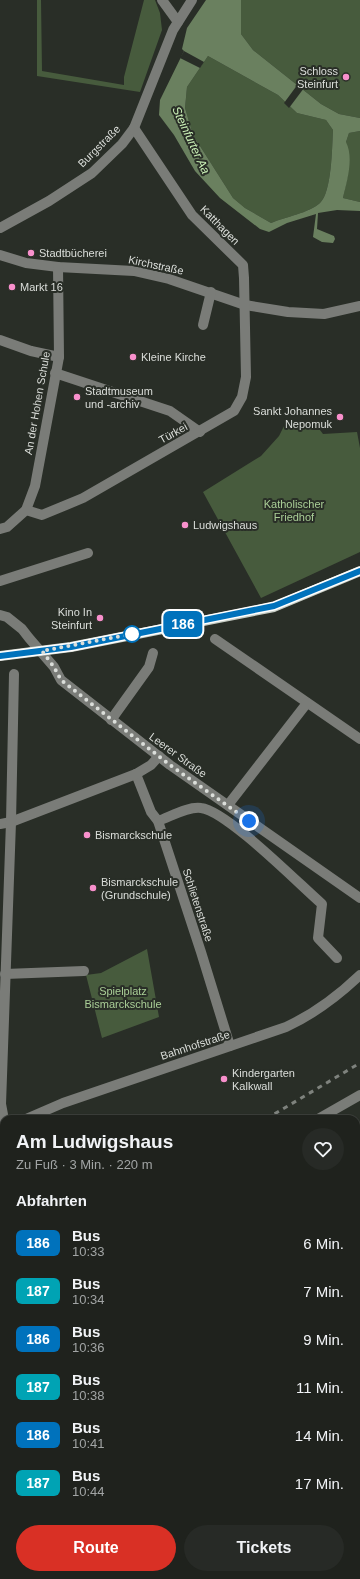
<!DOCTYPE html>
<html lang="de">
<meta charset="utf-8">
<style>
:root{--surface:#1f221d;--page:#272a26;--text:#f1f3f6;--muted:#a1a4a4;--line:#3c3f3b;--accent:#d93025}
body{margin:0;font-family:Helvetica,sans-serif;background:var(--page);color:var(--text);height:100vh;display:flex;flex-direction:column;font-size:15px;white-space:nowrap}
*{box-sizing:border-box;margin:0}
p{font-size:13px;color:var(--muted)}
.icon{flex:none;width:22px;height:22px;fill:none;stroke:currentColor;stroke-width:2;stroke-linecap:round;stroke-linejoin:round}
.map{position:relative;flex:1;overflow:hidden}
.panel{position:absolute;left:0px;top:1115px;width:360px;height:464px;display:flex;flex-direction:column;background:var(--surface);border-radius:12px 12px 0 0;box-shadow:0 1px 3px #0004,0 0 0 1px var(--line)}
.panel>*{flex:none}
.badge{padding:0 8px;border-radius:6px;font-size:14px;line-height:26px}
.you{position:absolute;width:20px;height:20px;margin:-10px;border:3px solid #fff;border-radius:50%;background:#1a73e8;box-shadow:0 0 0 6px #1a73e833}
.map>.badge{position:absolute;translate:-50% -50%;box-shadow:0 0 0 2px #fff}
h2{padding:0 16px;font-size:15px;line-height:36px}
.round{display:grid;place-items:center;flex:none;width:42px;height:42px;border-radius:21px;background:var(--page)}
.summary{display:flex;align-items:center;justify-content:space-between;height:68px;padding:0 16px}
h1{font-size:19px;font-weight:800;line-height:30px}
.cta{display:flex;gap:8px;margin-top:auto;padding:8px 16px}
.cta a{flex:1;height:46px;border-radius:24px;background:var(--accent);color:#fff;font-size:16px;font-weight:800;line-height:46px;text-align:center}
.cta a+a{background:var(--page);color:var(--text)}
ul{padding:0;list-style:none}
li{display:flex;align-items:center;gap:12px;height:48px;padding:0 16px}
li div{flex:1}
li b{display:block;font-size:15px}
li em{font-style:normal}
li .badge{min-width:44px;font-weight:700;text-align:center}
.map>svg:first-child{display:block}
</style>
<div class="map">
<svg width="360" height="1579" viewBox="0 0 360 1579">
<rect width="100%" height="100%" fill="#292e27"/>
<g fill="#475b3d">
<path d="M37 0H41L42 71 124 85V77L144 0H155L160 13 162 30 140 92 37 76Z"/>
<path d="M241 0H360V118L339 114 321 104 253 50 241 34Z"/>
<path d="M208 56 278 95 297 113 326 120 333 130C332 147 332 192 320 203 309 213 285 217 271 223L245 208 233 198 193 135 185 108 187 87Z"/>
<path d="M360 131V202L343 198 348 174 346 142 349 133Z"/>
<path d="M286 422H314L323 434 357 432 360 448V552L261 598 203 492 261 456 279 436Z"/>
<path d="M147 949 159 1017 102 1038 86 975 101 973Z"/>
</g>
<path fill="#6a805f" fill-rule="evenodd" d="M206 0H241V34L253 50 321 104 339 114 360 118V131L349 133 346 142C354 158 347 181 343 198L360 202V211L337 210 318 213 317 229 334 236 335 239 333 243 322 242 313 237 316 214 287 223 269 232 260 229 220 198 195 171 174 135 159 115 160 100 184 51 182 49 187 28ZM208 56 278 95 297 113 326 120 333 130C332 147 332 192 320 203 309 213 285 217 271 223L245 208 233 198 193 135 185 108 187 87Z"/>
<g fill="#292e27">
<path d="M184 51 204 62 200 68 180 58Z"/>
<path d="M298 84 304 88 289 108 284 103Z"/>
</g>
<g fill="none" stroke-linecap="round" stroke-linejoin="round">
<g stroke="#7a7c78" stroke-width="10">
<path d="M162 0 178 22"/>
<path d="M0 228 49 201 92 173 122 144 134 128 173 30 192 0"/>
<path d="M0 255 26 263 58 267 134 271 169 279 245 305 288 312 324 314 360 306"/>
<path d="M203 325 211 292"/>
<path d="M0 340 31 351 59 357"/>
<path d="M55 373 170 411 200 432"/>
<path d="M26 510 42 515 83 498 234 411 242 397 246 377 244 278 243 265 192 215 134 128"/>
<path d="M0 529 7 527 26 510 35 486 59 357 58 267"/>
<path d="M0 581 88 553"/>
<path d="M0 615 7 617 22 629 29 638 54 667 61 680 170 765 360 898"/>
<path d="M215 639 360 739"/>
<path d="M111 720 149 667 153 653"/>
<path d="M136 774 151 812 158 821 201 952 230 1046"/>
<path d="M228 805 307 703"/>
<path d="M158 821C170 817 188 806 201 808 227 811 299 884 322 904L318 938 337 958"/>
<path d="M0 824 11 822 136 774 151 765 159 756"/>
<path d="M5 974 84 971"/>
<path d="M26 1119 63 1103 286 1027C314 1014 338 996 360 975"/>
<path d="M318 1119 360 1095"/>
<path d="M4 1120 1 1104 11 822 14 674"/>
<path d="M0 1132 4 1130"/>
<path d="M356 1260 360 1259"/>
<path d="M0 1308 4 1306"/>
<path d="M356 1423 360 1434"/>
<path d="M0 1459 4 1458"/>
<path d="M356 1509 360 1508"/>
<path d="M0 1535 4 1540"/>
<path d="M222 1575 223 1579"/>
<path d="M13 1579 19 1575"/>
</g>
<path stroke="#c7cdc5" stroke-width="10" d="M0 656 71 647 274 607 360 571"/>
<g stroke="#7e827d" stroke-width="3" stroke-dasharray="5 5" stroke-linecap="butt">
<path d="M266 1119 360 1063"/>
<path d="M0 1277 4 1275"/>
</g>
</g>
<g fill="none" stroke-linecap="round" stroke-linejoin="round">
<g stroke="#fff" stroke-width="9">
<path id="line" d="M0 656 71 647 274 606 360 571"/>
</g>
<use href="#line" stroke="#0072bc" stroke-width="6"/>
<path stroke="#dbdeda" stroke-width="4" stroke-dasharray="0 7.2" d="M132 634 42 651 54 667 61 680 170 765 249 821"/>
</g>
<g fill="#f890cc" stroke="#292e27" stroke-width="1.5">
<circle cx="346" cy="77" r="4"/>
<circle cx="31" cy="253" r="4"/>
<circle cx="12" cy="287" r="4"/>
<circle cx="133" cy="357" r="4"/>
<circle cx="77" cy="397" r="4"/>
<circle cx="340" cy="417" r="4"/>
<circle cx="185" cy="525" r="4"/>
<circle cx="100" cy="618" r="4"/>
<circle cx="87" cy="835" r="4"/>
<circle cx="93" cy="888" r="4"/>
<circle cx="224" cy="1079" r="4"/>
</g>
<circle fill="#fff" stroke="#0072bc" stroke-width="2" cx="132" cy="634" r="8"/>
<g text-anchor="middle" dominant-baseline="central" stroke-width="4" stroke-linejoin="round" paint-order="stroke">
<g font-size="11" fill="#dbdeda" stroke="#292e27" text-anchor="start">
<text x="338" y="71" text-anchor="end">Schloss<tspan x="338" dy="13">Steinfurt</tspan></text>
<text x="39" y="253">Stadtbücherei</text>
<text x="20" y="287">Markt 16</text>
<text x="141" y="357">Kleine Kirche</text>
<text x="85" y="391">Stadtmuseum<tspan x="85" dy="13">und -archiv</tspan></text>
<text x="332" y="411" text-anchor="end">Sankt Johannes<tspan x="332" dy="13">Nepomuk</tspan></text>
<text x="193" y="525">Ludwigshaus</text>
<text x="92" y="612" text-anchor="end">Kino In<tspan x="92" dy="13">Steinfurt</tspan></text>
<text x="95" y="835">Bismarckschule</text>
<text x="101" y="882">Bismarckschule<tspan x="101" dy="13">(Grundschule)</tspan></text>
<text x="232" y="1073">Kindergarten<tspan x="232" dy="13">Kalkwall</tspan></text>
</g>
<g font-size="11" fill="#dbdeda" stroke="#292e27">
<text transform="translate(99 146) rotate(-45)">Burgstraße</text>
<text transform="translate(220 225) rotate(45)">Katthagen</text>
<text transform="translate(156 265) rotate(12)">Kirchstraße</text>
<text transform="translate(37 403) rotate(-80)">An der Hohen Schule</text>
<text transform="translate(173 433) rotate(-29)">Türkei</text>
<text transform="translate(178 755) rotate(36)">Leerer Straße</text>
<text transform="translate(198 905) rotate(72)">Schlietenstraße</text>
<text transform="translate(195 1045) rotate(-18)">Bahnhofstraße</text>
</g>
<g font-size="11" fill="#aacf97" stroke="#292e27">
<text x="294" y="504">Katholischer<tspan x="294" dy="13">Friedhof</tspan></text>
<text x="123" y="991">Spielplatz<tspan x="123" dy="13">Bismarckschule</tspan></text>
</g>
<g font-size="12" font-style="italic" fill="#caf0b6" stroke="#292e27">
<text transform="translate(191 140) rotate(65)">Steinfurter Aa</text>
</g>
</g>
</svg>
<div class="you" style="left:249px;top:821px"></div>
<b class="badge" style="left:183px;top:624px;background:#0072bc;color:#fff">186</b>
<section class="panel">
<div class="summary"><div><h1>Am Ludwigshaus</h1><p>Zu Fuß · 3 Min. · 220 m</p></div><a class="round"><svg class="icon" aria-label="heart" viewBox="0 0 24 24"><path d="M12 20l-8-8c-3-5 5-10 8-4 3-6 11-1 8 4z"/></svg></a></div>
<h2>Abfahrten</h2>
<ul>
<li><span class="badge" style="background:#0072bc;color:#fff">186</span><div><b>Bus</b><p>10:33</p></div><em>6 Min.</em></li>
<li><span class="badge" style="background:#00a3b4;color:#fff">187</span><div><b>Bus</b><p>10:34</p></div><em>7 Min.</em></li>
<li><span class="badge" style="background:#0072bc;color:#fff">186</span><div><b>Bus</b><p>10:36</p></div><em>9 Min.</em></li>
<li><span class="badge" style="background:#00a3b4;color:#fff">187</span><div><b>Bus</b><p>10:38</p></div><em>11 Min.</em></li>
<li><span class="badge" style="background:#0072bc;color:#fff">186</span><div><b>Bus</b><p>10:41</p></div><em>14 Min.</em></li>
<li><span class="badge" style="background:#00a3b4;color:#fff">187</span><div><b>Bus</b><p>10:44</p></div><em>17 Min.</em></li>
</ul>
<div class="cta"><a>Route</a><a>Tickets</a></div>
</section>
</div>
